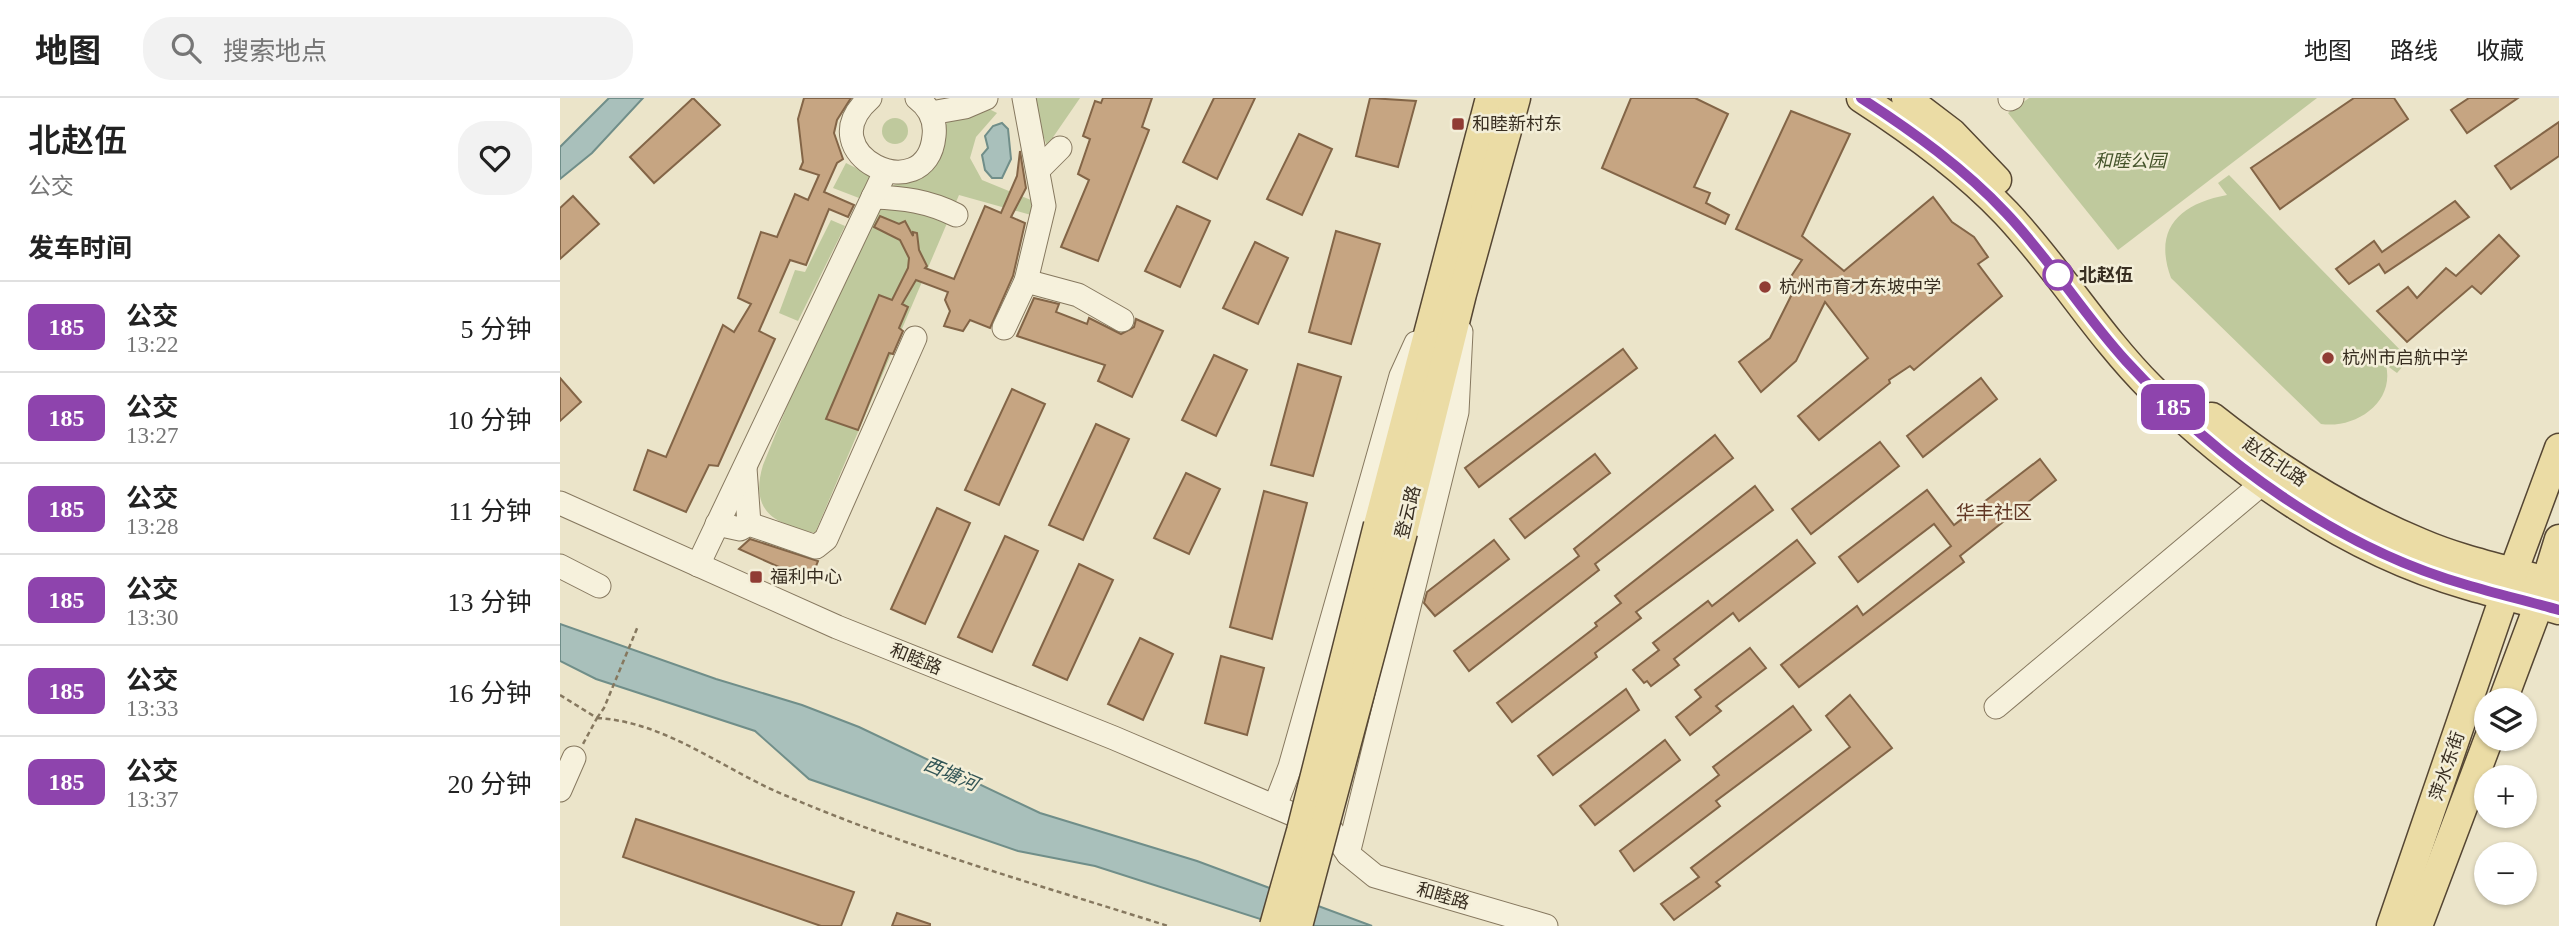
<!DOCTYPE html>
<html lang="zh">
<meta charset="utf-8">
<style>
:root{--surface:#fff;--page:#f2f2f2;--text:#222;--muted:#767676;--line:#e0e0e0}
body{margin:0;font-family:"Times New Roman","Noto Sans SC",serif;background:var(--page);color:var(--text);height:100vh;display:flex;flex-direction:column;font-size:26px;white-space:nowrap}
*{box-sizing:border-box;margin:0}
p{font-size:23px;color:var(--muted)}
.icon{flex:none;width:38px;height:38px;fill:none;stroke:currentColor;stroke-width:2;stroke-linecap:round;stroke-linejoin:round}
.map{position:relative;flex:1;overflow:hidden}
.details{display:flex;flex-direction:column;background:var(--surface);width:560px}
.details>*{flex:none}
.badge{padding:0 14px;border-radius:10px;font-size:24px;line-height:46px}
.tools{position:absolute;left:1914px;top:590px;display:grid;gap:14px}
.tools a{display:grid;place-items:center;width:63px;height:63px;border-radius:50%;background:var(--surface);box-shadow:0 2px 5px #0004;font-size:35px}
.map>.badge{position:absolute;translate:-50% -50%;box-shadow:0 0 0 4px #fff}
h2{padding:0 28px;font-size:26px;line-height:63px}
.round{display:grid;place-items:center;flex:none;width:74px;height:74px;border-radius:28px;background:var(--page)}
.summary{display:flex;align-items:center;justify-content:space-between;height:119px;padding:0 28px}
h1{font-size:33px;font-weight:600;line-height:52px}
ul{padding:0;list-style:none}
li{display:flex;align-items:center;gap:21px;height:91px;padding:0 28px;border-top:2px solid var(--line)}
li div{flex:1}
li b{display:block;font-size:26px}
li em{font-style:normal}
li .badge{min-width:77px;font-weight:700;text-align:center}
header{display:flex;align-items:center;gap:42px;box-sizing:border-box;height:98px;padding:0 35px;background:var(--surface);border-bottom:2px solid var(--line)}
header strong{font-size:33px}
nav{display:flex;gap:38px;margin-inline-start:auto;font-size:24px}
.search{width:490px;height:63px;background:var(--page);display:flex;align-items:center;gap:18px;box-sizing:border-box;padding:0 24px;border-radius:28px;color:var(--muted);font-size:26px}
main{display:flex;flex:1;min-height:0}
.map>svg:first-child{display:block}
</style>
<header>
<strong>地图</strong>
<div class="search"><svg class="icon" aria-label="search" viewBox="0 0 24 24"><circle cx="10" cy="10" r="6"/><path d="M15 15l6 6"/></svg>搜索地点</div>
<nav><a>地图</a><a>路线</a><a>收藏</a></nav>
</header>
<main>
<section class="details">
<div class="summary"><div><h1>北赵伍</h1><p>公交</p></div><a class="round"><svg class="icon" aria-label="heart" viewBox="0 0 24 24"><path d="M12 20l-8-8c-3-5 5-10 8-4 3-6 11-1 8 4z"/></svg></a></div>
<h2>发车时间</h2>
<ul>
<li><span class="badge" style="background:#8e44ad;color:#fff">185</span><div><b>公交</b><p>13:22</p></div><em>5 分钟</em></li>
<li><span class="badge" style="background:#8e44ad;color:#fff">185</span><div><b>公交</b><p>13:27</p></div><em>10 分钟</em></li>
<li><span class="badge" style="background:#8e44ad;color:#fff">185</span><div><b>公交</b><p>13:28</p></div><em>11 分钟</em></li>
<li><span class="badge" style="background:#8e44ad;color:#fff">185</span><div><b>公交</b><p>13:30</p></div><em>13 分钟</em></li>
<li><span class="badge" style="background:#8e44ad;color:#fff">185</span><div><b>公交</b><p>13:33</p></div><em>16 分钟</em></li>
<li><span class="badge" style="background:#8e44ad;color:#fff">185</span><div><b>公交</b><p>13:37</p></div><em>20 分钟</em></li>
</ul>
</section>
<div class="map">
<svg width="1999" height="828" viewBox="0 0 1999 828">
<rect width="100%" height="100%" fill="#ebe4c9"/>
<g fill="#bfc99d">
<path d="M475 0H520L487 48 478 23Z"/>
<path d="M1469 0H1757L1558 152 1448 15Z"/>
<path d="M429 11 437 15 416 39 410 60 422 82 471 102V117L399 97 255 435C215 426 189 414 203 367L243 269 328 89C373 76 374 66 387 24Z"/>
<circle cx="335" cy="33" r="13"/>
<path d="M286 65 312 78 299 100 273 90Z"/>
<path d="M1669 77 1849 261 1837 275 1826 267C1835 305 1795 331 1761 326L1611 180C1593 131 1619 106 1667 97L1658 85Z"/>
<path d="M271 122 285 128 238 223 219 215 235 172 245 174Z"/>
</g>
<g fill="#a9c0bb" stroke="#708e89" stroke-width="2">
<path d="M49 0H83L32 55 0 81V49Z"/>
<path d="M442 25 448 31 451 61 442 80H432L425 72 422 57 428 50 425 38 433 28Z"/>
<path d="M0 526 156 581 242 607 299 629 480 715 637 763 812 828H722L535 768 458 753 249 681 195 633 36 581 0 563Z"/>
</g>
<g fill="#c6a582" stroke="#836547" stroke-width="2">
<path d="M133 0 160 27 94 85 70 59Z"/>
<path d="M244 0H291L277 22 274 35 283 61 277 65 264 94 294 107 288 119 269 111 246 167 230 162 199 233 215 241 158 368 149 367 126 414 74 392 88 352 106 359 163 227 174 234 191 206 178 200 201 134 217 139 235 96 248 102 259 77 240 71 243 64 238 21Z"/>
<path d="M543 0H592L582 29 589 32 538 163 501 149 529 82 518 76 530 41 523 38 535 3 541 5Z"/>
<path d="M654 0H695L657 81 623 64Z"/>
<path d="M810 0 856 3 838 69 796 58Z"/>
<path d="M1071 0H1135L1168 16 1134 89 1150 95 1146 105 1169 117 1165 126 1042 70Z"/>
<path d="M1794 0H1834L1848 21 1720 111 1691 70Z"/>
<path d="M1909 0H1958L1907 35 1891 12Z"/>
<path d="M1231 13 1290 36 1242 138 1284 173 1373 99 1392 124 1414 139 1428 159 1418 166 1442 198 1354 272 1350 268 1329 282 1330 285 1259 342 1238 318 1308 260 1265 204 1236 263 1201 294 1179 264 1210 240 1234 192 1226 186 1242 162 1176 131Z"/>
<path d="M1999 24V58L1951 91 1935 68Z"/>
<path d="M739 36 772 51 742 117 707 101Z"/>
<path d="M460 53 466 90 451 119 465 125 453 178 430 230 410 222 403 233 384 228 390 213 385 202 388 194 356 182 342 206 348 209 339 230 343 233 333 256 329 255 298 332 266 321 319 197 332 202 348 170 349 160 340 142 314 129 320 118 339 126 345 123 353 138V134L357 135 359 152 367 168 365 170 394 181 425 108 441 115 457 78Z"/>
<path d="M13 98 39 126 0 161V110Z"/>
<path d="M1895 103 1909 119 1825 175 1819 166 1789 186 1776 171 1814 143 1822 154Z"/>
<path d="M617 108 650 123 620 189 585 173Z"/>
<path d="M776 133 820 146 791 246 749 234Z"/>
<path d="M1939 137 1959 158 1921 196 1912 188 1847 244 1817 213 1848 189 1857 200 1886 170 1896 178Z"/>
<path d="M695 144 728 160 698 226 663 210Z"/>
<path d="M474 200 499 206 496 214 527 226 529 220 561 236 574 229 576 221 603 233 572 299 538 283 545 267 457 238Z"/>
<path d="M1063 251 1077 270 919 389 905 370Z"/>
<path d="M654 257 687 272 656 338 622 322Z"/>
<path d="M738 266 781 279 753 378 711 367Z"/>
<path d="M0 280 21 304 0 323Z"/>
<path d="M1421 280 1437 301 1363 359 1347 338Z"/>
<path d="M452 291 485 306 439 407 405 392Z"/>
<path d="M536 326 569 341 523 442 489 427Z"/>
<path d="M1155 337 1173 360 1035 466 1039 472 909 573 894 553 1019 458 1014 451Z"/>
<path d="M1320 344 1339 368 1251 436 1232 411Z"/>
<path d="M1035 356 1050 375 965 440 950 421Z"/>
<path d="M1480 361 1496 382 1400 458 1404 464 1239 589 1221 567 1297 508 1303 517 1391 448 1374 426 1298 484 1279 459 1367 392 1394 427Z"/>
<path d="M626 375 660 391 629 456 594 440Z"/>
<path d="M1195 388 1213 412 1076 514 1081 520 1035 555 1037 559 952 624 937 605 1037 528 1035 525 1061 505 1055 498Z"/>
<path d="M704 393 747 405 712 541 670 529Z"/>
<path d="M377 410 410 425 365 526 331 511Z"/>
<path d="M445 438 478 453 432 554 398 539Z"/>
<path d="M190 441 258 463 250 483 179 451Z"/>
<path d="M934 442 949 461 875 518 864 505 867 494Z"/>
<path d="M1237 442 1255 465 1179 523 1173 515 1114 561 1119 567 1091 588 1087 583 1084 585 1073 572 1099 552 1093 545 1148 503 1152 508Z"/>
<path d="M519 466 553 482 507 582 473 567Z"/>
<path d="M580 540 613 556 583 622 548 606Z"/>
<path d="M1190 550 1206 570 1156 608 1161 613 1130 637 1116 619 1141 599 1135 592Z"/>
<path d="M661 558 704 570 687 637 645 625Z"/>
<path d="M1066 591 1079 612 993 677 978 658Z"/>
<path d="M1290 597 1332 650 1156 784 1160 788 1114 822 1101 806 1139 779 1131 770 1290 649 1266 618Z"/>
<path d="M1233 608 1251 632 1156 703 1160 708 1074 773 1060 753 1159 677 1153 669Z"/>
<path d="M1105 642 1120 662 1035 727 1020 708Z"/>
<path d="M76 721 294 794 281 828H261L63 759Z"/>
<path d="M337 815 370 826V828H332Z"/>
</g>
<g fill="none" stroke-linecap="round" stroke-linejoin="round">
<g stroke="#86785f" stroke-width="25">
<g id="minor">
<path d="M310 0C246 56 367 113 374 38 376 22 369 9 357 0"/>
<path d="M464 0 484 108 466 183 518 197 562 222"/>
<path d="M1450 1 1452 0"/>
<path d="M371 15 405 9 426 0"/>
<path d="M478 72 500 50"/>
<path d="M313 99C344 100 368 103 396 117"/>
<path d="M444 230 466 183"/>
<path d="M185 370 189 426"/>
<path d="M0 405 277 529 554 640 772 733 788 756 815 778 986 828"/>
<path d="M157 426 180 431 189 426 256 449 266 441 355 240"/>
<path d="M138 467 325 74"/>
<path d="M0 468 39 488"/>
<path d="M1436 609 1704 384"/>
<path d="M0 692 14 660"/>
<path d="M715 708 730 669 841 278 856 245"/>
<path d="M788 756 897 314 901 234"/>
</g>
</g>
<g stroke="#554633" stroke-width="31">
<g id="major">
<path d="M1301 0C1352 33 1404 71 1446 115 1498 170 1537 236 1591 290 1678 376 1788 453 1907 487 1937 496 1968 503 1999 512"/>
<path d="M1346 0 1392 35 1437 82"/>
<path d="M1652 319C1715 369 1786 414 1861 445 1905 464 1954 473 1999 487"/>
<path d="M818 427 930 0"/>
<path d="M843 434 902 196 956 0"/>
<path d="M1943 602 1979 506 1999 441"/>
<path d="M1831 828 1945 496 1999 350"/>
<path d="M1858 828 1929 640"/>
</g>
</g>
<g stroke="#86785f" stroke-width="2.5" stroke-dasharray="5 3.5" stroke-linecap="butt">
<path d="M0 597 37 620 23 646"/>
<path d="M37 620C106 624 161 670 222 696 347 750 479 787 608 828"/>
<path d="M37 620 44 610 78 528"/>
</g>
<use href="#minor" stroke="#f6f1dc" stroke-width="23"/>
<use href="#major" stroke="#ebdca5" stroke-width="28"/>
<g stroke="#554633" stroke-width="31" stroke-linecap="butt">
<g id="major-bridge">
<path d="M714 828 741 733 818 427"/>
<path d="M738 828 843 434"/>
</g>
</g>
<use href="#major-bridge" stroke="#ebdca5" stroke-width="28"/>
</g>
<g fill="none" stroke-linecap="round" stroke-linejoin="round">
<g stroke="#fff" stroke-width="16">
<path id="line" d="M1301 0C1352 33 1404 70 1446 115 1490 161 1523 216 1566 263 1657 362 1777 450 1907 487 1937 496 1968 503 1999 512"/>
</g>
<use href="#line" stroke="#8e44ad" stroke-width="10"/>
</g>
<g fill="#903c34" stroke="#f3eed8" stroke-width="2.5">
<rect x="891" y="19" width="14" height="14" rx="3.5"/>
<circle cx="1205" cy="189" r="7"/>
<circle cx="1768" cy="260" r="7"/>
<rect x="189" y="472" width="14" height="14" rx="3.5"/>
</g>
<circle fill="#fff" stroke="#8e44ad" stroke-width="3.5" cx="1498" cy="177" r="14"/>
<g text-anchor="middle" dominant-baseline="central" stroke-width="5" stroke-linejoin="round" paint-order="stroke">
<g font-size="18" fill="#382e21" stroke="#f3eed8" text-anchor="start">
<text x="912" y="26">和睦新村东</text>
<text x="1219" y="189">杭州市育才东坡中学</text>
<text x="1782" y="260">杭州市启航中学</text>
<text x="210" y="479">福利中心</text>
</g>
<g font-size="18" font-style="italic" fill="#44532a" stroke="#f3eed8">
<text x="1570" y="63">和睦公园</text>
</g>
<g font-size="18" font-weight="bold" fill="#382e21" stroke="#f3eed8" text-anchor="start">
<text x="1519" y="177">北赵伍</text>
</g>
<g font-size="18" fill="#382e21" stroke="#f3eed8">
<text transform="translate(1715 364) rotate(34)">赵伍北路</text>
<text transform="translate(848 414) rotate(-76)">登云路</text>
<text transform="translate(356 561) rotate(22)">和睦路</text>
<text transform="translate(1887 668) rotate(-71)">萍水东街</text>
<text transform="translate(883 798) rotate(16)">和睦路</text>
</g>
<g font-size="19" fill="#613724" stroke="#f3eed8">
<text x="1434" y="414">华丰社区</text>
</g>
<g font-size="19" font-style="italic" fill="#325556" stroke="#f3eed8">
<text transform="translate(391 676) rotate(23)">西塘河</text>
</g>
</g>
</svg>
<div class="tools">
<a><svg class="icon" aria-label="layers" viewBox="0 0 24 24"><path d="M12 4l9 5-9 5-9-5zM3 14l9 5 9-5"/></svg></a>
<a>+</a>
<a>−</a>
</div>
<b class="badge" style="left:1613px;top:309px;background:#8e44ad;color:#fff">185</b>
</div>
</main>
